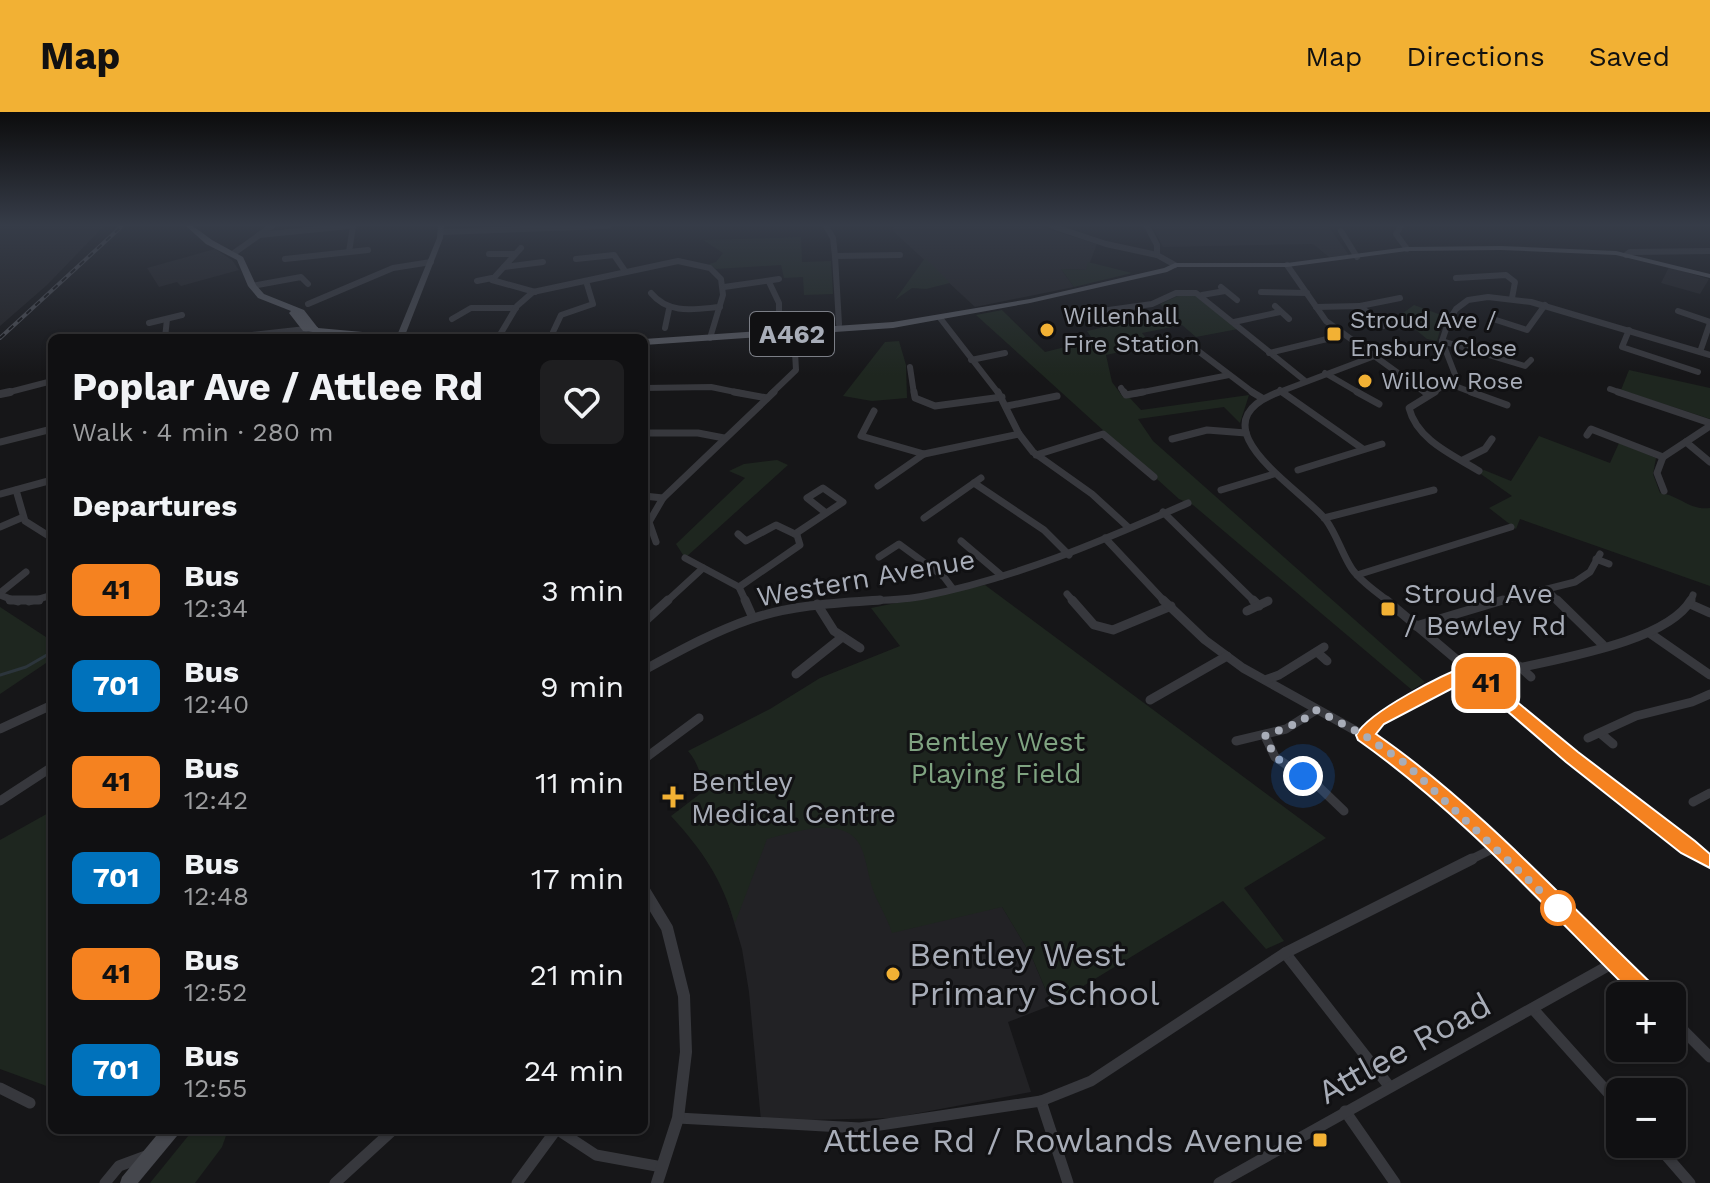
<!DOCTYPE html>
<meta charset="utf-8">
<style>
:root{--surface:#101012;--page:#1e1e20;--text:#f1f3f6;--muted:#9c9d9f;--line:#303032;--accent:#f2b134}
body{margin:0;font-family:"Work Sans",sans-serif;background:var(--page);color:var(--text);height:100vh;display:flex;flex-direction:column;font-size:30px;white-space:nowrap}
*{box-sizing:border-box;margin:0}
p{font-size:26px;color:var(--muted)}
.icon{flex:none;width:44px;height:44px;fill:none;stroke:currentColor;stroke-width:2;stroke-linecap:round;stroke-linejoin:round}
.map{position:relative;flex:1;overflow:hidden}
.details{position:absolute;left:48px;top:222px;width:600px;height:800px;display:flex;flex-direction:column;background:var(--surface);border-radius:12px;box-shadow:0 2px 6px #0004,0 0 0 2px var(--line)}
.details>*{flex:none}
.badge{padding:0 16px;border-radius:12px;font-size:28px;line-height:52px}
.tools{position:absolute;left:1606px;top:870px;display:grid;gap:16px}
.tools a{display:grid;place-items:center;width:80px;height:80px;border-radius:12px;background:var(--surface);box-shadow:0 2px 6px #0004,0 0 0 2px var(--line);font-size:40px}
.you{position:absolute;width:40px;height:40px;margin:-20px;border:6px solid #fff;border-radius:50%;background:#1a73e8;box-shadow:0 0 0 12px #1a73e833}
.map>.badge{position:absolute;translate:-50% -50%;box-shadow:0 0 0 4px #fff}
h2{padding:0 24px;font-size:30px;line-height:72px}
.round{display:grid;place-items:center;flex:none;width:84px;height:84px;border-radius:12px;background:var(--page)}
.head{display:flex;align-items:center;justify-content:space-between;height:136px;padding:0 24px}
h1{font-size:38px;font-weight:700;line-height:60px}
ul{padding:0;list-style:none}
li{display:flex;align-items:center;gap:24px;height:96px;padding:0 24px}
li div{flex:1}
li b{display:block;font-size:30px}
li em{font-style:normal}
li .badge{min-width:88px;font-weight:700;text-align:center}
header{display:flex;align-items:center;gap:48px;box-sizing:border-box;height:112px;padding:0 40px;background:var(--accent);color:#111}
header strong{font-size:38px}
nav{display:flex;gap:44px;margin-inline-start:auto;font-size:28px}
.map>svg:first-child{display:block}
</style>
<header>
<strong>Map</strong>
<nav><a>Map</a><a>Directions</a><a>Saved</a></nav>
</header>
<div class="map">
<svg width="1710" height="1071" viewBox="0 0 1710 1071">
<rect width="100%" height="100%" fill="#161618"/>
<g fill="#222225">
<path d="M0 114H104L47 173 0 214Z"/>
<path d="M895 114H1038L1097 132 1087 158 1061 157 1074 175 975 195 892 118Z"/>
<path d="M1152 114H1328L1349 143 1329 145 1313 132 1163 135Z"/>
<path d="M215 137 232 148 239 158 181 174 177 170 159 175 147 156Z"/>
<path d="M1669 155 1709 167 1700 182 1661 171Z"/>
<path d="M860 688 992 778 1031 843 1052 893 1008 910 1031 980 892 1006 761 1009 749 880 742 837 723 773 700 738Z"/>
</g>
<g fill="#1e261f">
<path d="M801 125 802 150 831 149 833 182 804 183 803 165 784 166 781 153 716 157 709 152 716 150 723 141 703 128Z"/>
<path d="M925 146 950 171 926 177 912 176 895 188Z"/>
<path d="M1088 150 1132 161 1074 175 1061 157 1086 158Z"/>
<path d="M1182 182H1193L1238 217 1196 225 1182 213 1142 221 1152 233 1106 243 1112 270 1123 285H1129L1141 298 1249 283 1240 311 1224 295 1138 307 1153 329 1425 570 1412 578 1193 393 1179 387 976 203 1002 198 1045 240 1093 228 1087 219 1122 211 1110 200 1114 199 1127 212 1171 203 1160 192Z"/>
<path d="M1414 193 1444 204 1437 229 1427 227 1399 204Z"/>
<path d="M899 229 906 253 907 286 872 289 843 284 885 230Z"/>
<path d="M1629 258 1710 276V307L1621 278Z"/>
<path d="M1539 324 1610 351 1619 331 1656 346 1653 362 1660 381C1679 383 1690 399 1710 396V474L1520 407 1516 417 1489 396 1512 384 1478 360 1484 358 1511 369Z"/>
<path d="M777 348 788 353 685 446 676 432 745 366 729 359 744 352Z"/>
<path d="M985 473 1326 726 1244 776 1284 829 1266 837 1223 789 1052 893 1031 843 1002 795 892 821C887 804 877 791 872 775 868 762 866 745 860 733 843 702 792 721 767 727L735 811C721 766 703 739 671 704L709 675C698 663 699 651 688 639L770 597 820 566 900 534 871 496Z"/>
<path d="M0 495 52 529V547L0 582Z"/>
<path d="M52 699V976L0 957V728Z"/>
<path d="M193 1018H228L222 1035 195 1071H150Z"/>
</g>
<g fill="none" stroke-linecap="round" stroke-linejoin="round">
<path stroke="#2c353c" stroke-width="3" d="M0 563 26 555 52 540"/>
<g stroke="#37383d" stroke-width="6">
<path d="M1341 119 1357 145"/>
<path d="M442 120 608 114"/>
<path d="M259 123 349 114"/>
<path d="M521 136 492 168 535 180"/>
<path d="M349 140 353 114"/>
<path d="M489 142H515"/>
<path d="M1626 143 1630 140 1710 139"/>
<path d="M285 147 368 138"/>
<path d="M576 147 614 143 625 159"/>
<path d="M1287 153 1326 209 1427 282"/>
<path d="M504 155 543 150"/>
<path d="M1456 166 1506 163 1515 170 1512 186"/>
<path d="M477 169 492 166"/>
<path d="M769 170 779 191V209"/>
<path d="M252 174 301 165 308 172"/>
<path d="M724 175 779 167"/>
<path d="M1221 175 1237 188"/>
<path d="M1261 180 1307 181"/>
<path d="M651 181C669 203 695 197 720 195"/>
<path d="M1202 183 1225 179"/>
<path d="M308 192 393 156 431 150"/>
<path d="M1275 194 1289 207"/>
<path d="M1360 194 1400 186"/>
<path d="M1316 195 1360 194 1383 214"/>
<path d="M1678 199 1710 210"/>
<path d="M1087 201 1152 192 1176 181H1196L1304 268"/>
<path d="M940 206 999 282"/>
<path d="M452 207 471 196H516"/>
<path d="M1493 207 1527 218 1545 193"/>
<path d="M1234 210 1280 200"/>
<path d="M149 211 182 203"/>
<path d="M839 212 835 144 900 143"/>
<path d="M665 216 669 197"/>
<path d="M1629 218 1622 235 1698 260"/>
<path d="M553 220 561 203 593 192 586 169"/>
<path d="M165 226 167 207"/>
<path d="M498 226 517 194 533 180 678 149 710 156 721 167 723 183 710 226"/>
<path d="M1442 229 1525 254 1531 248"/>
<path d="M1150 239 1189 232 1255 282"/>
<path d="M1700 240 1710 211"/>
<path d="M1269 241 1327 227"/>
<path d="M971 248 1005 241"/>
<path d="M910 255 914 282"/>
<path d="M1325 261 1361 282"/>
<path d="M1450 272 1476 282"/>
<path d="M644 276 711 275 745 282"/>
<path d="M1121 276 1125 282"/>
<path d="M1610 277 1624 282"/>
<path d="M1280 278 1285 282"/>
<path d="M771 282 796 258 794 222"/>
<path d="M1133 282 1229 263"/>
<path d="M1274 282 1372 245"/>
<path d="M1431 282 1456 265 1442 229 1449 208 1456 197 1468 188 1488 185 1531 190 1710 243"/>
</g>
<g stroke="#37383d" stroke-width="7">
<path d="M734 280 767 286"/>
<path d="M914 280 915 286 935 294 1002 285"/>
<path d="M998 280 1019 322 1033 340 1092 382 1128 415"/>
<path d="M1124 280 1126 283 1143 280"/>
<path d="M1252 280 1262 286"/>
<path d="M1279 280C1190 313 1301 376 1326 408 1337 423 1342 442 1352 457 1361 470 1377 480 1389 490"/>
<path d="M1282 280 1363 337"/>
<path d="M1357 280 1379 292"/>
<path d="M1425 280 1428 282"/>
<path d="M1435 280 1409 296C1417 328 1453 343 1479 359"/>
<path d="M1471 280 1507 293"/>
<path d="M1618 280 1710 311"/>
<path d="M1007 294 1057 284"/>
<path d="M874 299 861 324 924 342"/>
<path d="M644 321H698L724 326"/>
<path d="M1587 323 1591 317 1663 345"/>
<path d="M1172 327 1207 318 1246 321"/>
<path d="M0 330 52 317"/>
<path d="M1686 330 1710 350"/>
<path d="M1036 343 1103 322 1154 365"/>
<path d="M1463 348 1485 337 1492 327"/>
<path d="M1298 358 1382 332"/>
<path d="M974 371 1044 418 1069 443"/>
<path d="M878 374 924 342 1019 322"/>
<path d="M16 378 25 409 52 426"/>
<path d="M1221 378 1274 362"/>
<path d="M1664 379 1657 361 1663 345 1710 314"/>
<path d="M0 382 52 368"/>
<path d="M644 384 663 386"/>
<path d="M1163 400 1255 490"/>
<path d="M924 406 981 366"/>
<path d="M1324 406 1434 378"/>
<path d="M0 415 21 406"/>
<path d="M738 422 746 429 776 413 797 423 800 433 739 475"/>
<path d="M795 422 843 390 823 376 807 386 826 401"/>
<path d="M1105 426 1165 490"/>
<path d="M961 429 1002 464"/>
<path d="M656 430 649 410 663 386 774 280"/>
<path d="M879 445 899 432 944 465 953 477"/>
<path d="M685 446 739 475 746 490"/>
<path d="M1596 447 1609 452"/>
<path d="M1357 463 1511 415"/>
<path d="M1548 479 1559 490"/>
<path d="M0 481 26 460"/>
<path d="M1067 482 1074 490"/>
<path d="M0 483 18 490"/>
<path d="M29 490 52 483"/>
<path d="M666 490 703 456"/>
<path d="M850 490C874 488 900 489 924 484 1016 466 1102 429 1188 391"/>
<path d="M1495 490 1575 470 1590 460 1600 442"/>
<path d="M1690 490 1693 483"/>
</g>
<g stroke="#37383d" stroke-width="9">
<path d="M10 488H39"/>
<path d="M745 488 753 506"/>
<path d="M1072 488 1094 513 1113 518 1171 494"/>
<path d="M1163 488 1205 528 1243 556 1367 625 1406 652 1508 749"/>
<path d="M1253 488 1259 494"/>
<path d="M1386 488 1572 645 1688 735 1710 748"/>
<path d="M1557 488 1603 533"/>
<path d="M817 492 834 519 860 536"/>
<path d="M1690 492 1710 501"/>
<path d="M1247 499 1268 489"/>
<path d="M644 510 668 488"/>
<path d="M1416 514 1503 488"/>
<path d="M1651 522 1710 563"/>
<path d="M1317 540 1327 549"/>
<path d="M1519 554 1531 565"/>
<path d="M644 558C679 539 713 520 751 507 792 493 837 491 880 488"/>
<path d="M1506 559C1554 547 1666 531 1691 488"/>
<path d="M796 562 841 526"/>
<path d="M1265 568 1279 563 1324 535"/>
<path d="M1150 588 1227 544"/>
<path d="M0 617 52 593"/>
<path d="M1600 621 1613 632"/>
<path d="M1364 623 1379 607 1471 559"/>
<path d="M1265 624 1275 645 1318 674 1344 699"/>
<path d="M1588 626 1636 604 1692 590 1710 582"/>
<path d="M1236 629 1286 617 1316 598"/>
<path d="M644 647 699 606"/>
<path d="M0 689 52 655"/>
<path d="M1693 690 1710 681"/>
<path d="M1468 749 1494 736"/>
</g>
<g stroke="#37383d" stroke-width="11">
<path d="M1506 747 1649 884"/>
<path d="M1285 841 1389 974"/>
<path d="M1533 897 1620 994"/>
<path d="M1672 907 1710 945"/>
<path d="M0 976 30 991"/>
<path d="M1041 989 1068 1071"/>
<path d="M1345 999 1395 1071"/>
<path d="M678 1006 860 1016 1041 989 1091 969 1285 841 1472 747"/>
<path d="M558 1018 596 1043 662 1055"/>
<path d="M1656 1032 1690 1071"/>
<path d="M105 1071 119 1054 146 1044"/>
<path d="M335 1071 393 1018"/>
<path d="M517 1071 556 1018"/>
<path d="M1219 1071 1615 850"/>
</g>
<g stroke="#37383d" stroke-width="6">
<path d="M826 114 833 126 835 144"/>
<path d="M1052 114 1106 132 1157 143 1175 153"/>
<path d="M1147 114 1157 133V143"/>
<path d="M1401 114 1396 122 1407 137"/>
<path d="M234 141 272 114"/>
<path d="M226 226 306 217"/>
<path d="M2 282 52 269"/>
</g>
<path stroke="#37383d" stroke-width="8" d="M0 282 10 280"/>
<path stroke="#37383d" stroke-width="12" d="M644 778 667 816 684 884 686 940 678 1006 657 1071"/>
<g fill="#45474d" fill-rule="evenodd">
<path d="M438 114H444L443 126 404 226H396L437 126Z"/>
<path d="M312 215H318L320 226H312Z"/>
<path d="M161 1018H179L177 1024 138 1071H120L122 1065Z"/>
</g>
<g fill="#53555c" fill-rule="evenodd">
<path d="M186 114H193L212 128 243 145 256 173 264 182 304 198 318 216 396 223 400 226H370L303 219 289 201 291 199 258 186 248 174 237 148 206 132Z"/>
<path d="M1501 134 1616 139 1710 162V166L1616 143 1501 138 1407 139 1287 155H1177L1167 160 1030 191 893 216 644 233V227L893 210 1030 187 1164 156 1175 151H1287L1407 135Z"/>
</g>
<g stroke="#4a4c52" stroke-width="4">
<path id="rail" d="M0 226 122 114"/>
</g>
<use href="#rail" stroke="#111113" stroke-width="2" stroke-dasharray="6" stroke-linecap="butt"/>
</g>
<linearGradient id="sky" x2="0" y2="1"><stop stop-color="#0c0c0d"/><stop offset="0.43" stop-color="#363c48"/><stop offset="1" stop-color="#363c48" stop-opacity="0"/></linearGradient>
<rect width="1710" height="263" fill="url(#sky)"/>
<path fill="#f58220" stroke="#fff" stroke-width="2" d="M1471 552 1578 640 1695 729 1710 742V756L1681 741 1566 650 1470 567 1384 612 1376 622C1476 691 1568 792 1657 877L1660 884 1657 891 1649 894 1642 891C1550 801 1463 702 1358 628L1356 623C1369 599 1444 562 1471 552Z"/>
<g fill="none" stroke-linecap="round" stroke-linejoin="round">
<path stroke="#a8adb8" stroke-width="8" stroke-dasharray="0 14.4" d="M1303 664 1275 645 1265 624 1300 610 1316 598 1364 623 1406 652 1558 796"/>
</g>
<g fill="#f2b134" stroke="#111113" stroke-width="3">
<circle cx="1047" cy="218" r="8"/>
<rect x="1326" y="214" width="16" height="16" rx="4"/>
<circle cx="1365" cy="269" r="8"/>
<rect x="1380" y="489" width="16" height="16" rx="4"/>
<path d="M669 673h8v8h8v8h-8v8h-8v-8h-8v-8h8z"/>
<circle cx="893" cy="862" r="8"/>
<rect x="1312" y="1020" width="16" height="16" rx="4"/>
</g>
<circle fill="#fff" stroke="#f58220" stroke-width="4" cx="1558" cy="796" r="16"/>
<g text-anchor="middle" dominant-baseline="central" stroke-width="6" stroke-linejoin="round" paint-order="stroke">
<g font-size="24" fill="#a8adb8" stroke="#111113" text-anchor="start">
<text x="1063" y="204">Willenhall<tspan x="1063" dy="28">Fire Station</tspan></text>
<text x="1350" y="208">Stroud Ave /<tspan x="1350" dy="28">Ensbury Close</tspan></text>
<text x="1381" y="269">Willow Rose</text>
</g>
<rect fill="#111113" stroke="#7b7e86" stroke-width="2" x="750" y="200" width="84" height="44" rx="6"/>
<g font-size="26" font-weight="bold" fill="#a8adb8">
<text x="792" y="222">A462</text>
</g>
<g font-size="28" fill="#a8adb8" stroke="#111113">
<text transform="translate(866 466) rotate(-10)">Western Avenue</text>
</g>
<g font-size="28" fill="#a8adb8" stroke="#111113" text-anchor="start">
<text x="1404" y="481">Stroud Ave<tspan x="1404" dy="32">/ Bewley Rd</tspan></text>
<text x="691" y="669">Bentley<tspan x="691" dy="32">Medical Centre</tspan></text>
</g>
<g font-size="28" fill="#7fa381" stroke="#111113">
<text x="996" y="629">Bentley West<tspan x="996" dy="32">Playing Field</tspan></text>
</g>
<g font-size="34" fill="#a8adb8" stroke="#111113" text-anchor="start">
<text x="909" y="842">Bentley West<tspan x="909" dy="39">Primary School</tspan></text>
<text x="1304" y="1028" text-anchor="end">Attlee Rd / Rowlands Avenue</text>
</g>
<g font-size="34" fill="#a8adb8" stroke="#111113">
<text transform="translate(1404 936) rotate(-29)">Attlee Road</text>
</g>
</g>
</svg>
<div class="tools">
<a>+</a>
<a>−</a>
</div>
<div class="you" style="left:1303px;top:664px"></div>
<b class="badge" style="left:1486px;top:571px;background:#f58220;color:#111">41</b>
<section class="details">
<div class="head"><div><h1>Poplar Ave / Attlee Rd</h1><p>Walk · 4 min · 280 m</p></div><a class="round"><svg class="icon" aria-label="heart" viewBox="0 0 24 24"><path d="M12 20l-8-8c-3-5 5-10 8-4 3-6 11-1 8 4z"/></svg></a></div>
<h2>Departures</h2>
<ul>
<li><span class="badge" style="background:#f58220;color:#111">41</span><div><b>Bus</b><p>12:34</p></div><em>3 min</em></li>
<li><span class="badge" style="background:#0072bc;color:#fff">701</span><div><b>Bus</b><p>12:40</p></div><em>9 min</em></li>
<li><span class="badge" style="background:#f58220;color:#111">41</span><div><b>Bus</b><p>12:42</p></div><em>11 min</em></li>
<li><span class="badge" style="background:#0072bc;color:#fff">701</span><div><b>Bus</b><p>12:48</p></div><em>17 min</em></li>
<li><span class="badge" style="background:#f58220;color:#111">41</span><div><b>Bus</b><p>12:52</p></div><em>21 min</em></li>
<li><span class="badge" style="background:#0072bc;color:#fff">701</span><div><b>Bus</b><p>12:55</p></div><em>24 min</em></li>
</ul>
</section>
</div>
